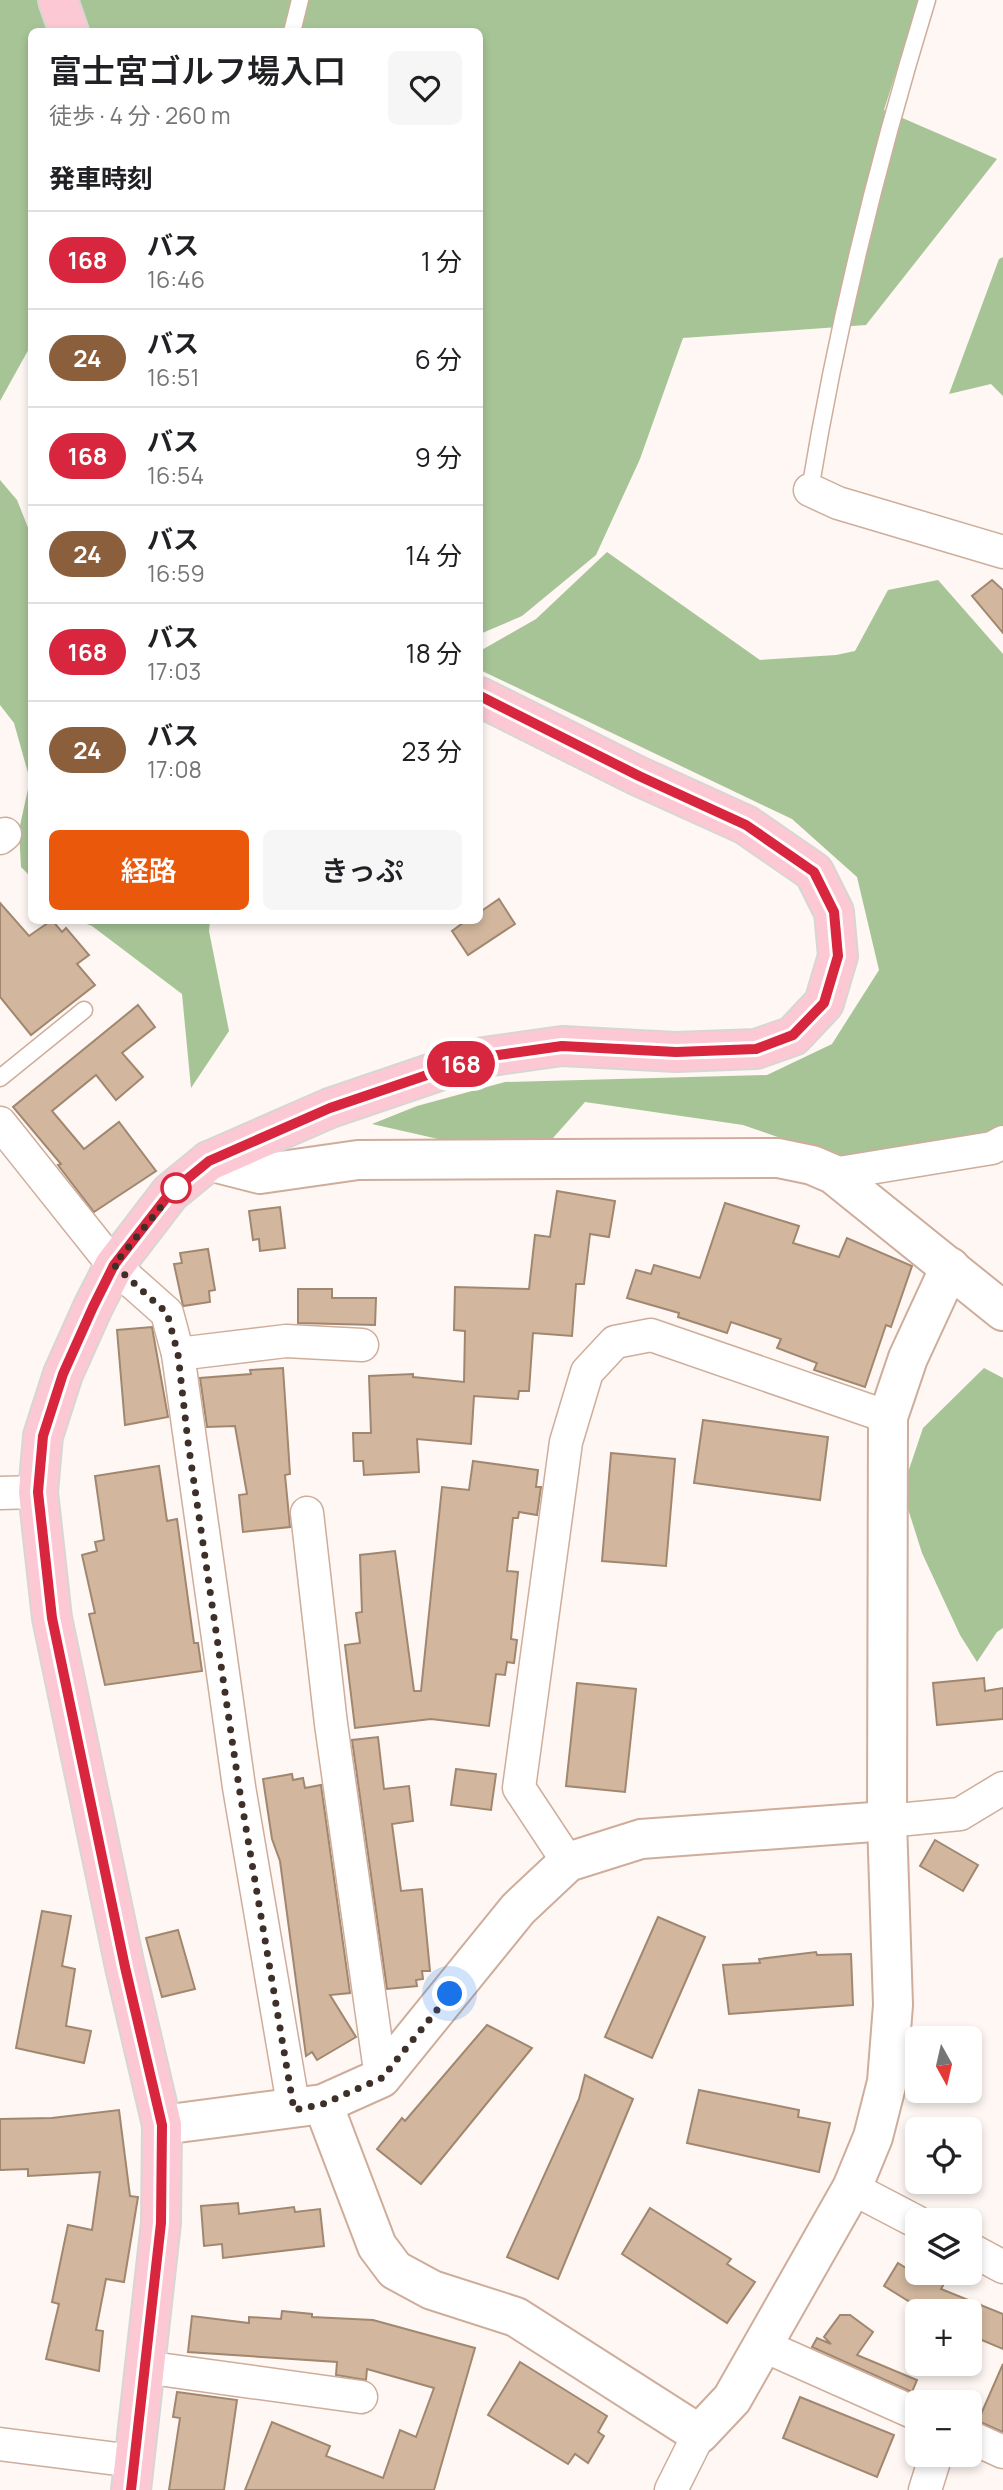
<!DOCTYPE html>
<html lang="ja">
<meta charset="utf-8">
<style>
:root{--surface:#fff;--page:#f6f6f6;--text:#202124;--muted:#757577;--line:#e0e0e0;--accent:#ea580c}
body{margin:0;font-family:Manrope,"Noto Sans JP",sans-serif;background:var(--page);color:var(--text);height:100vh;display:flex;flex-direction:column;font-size:26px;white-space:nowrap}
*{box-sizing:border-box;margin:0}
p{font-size:23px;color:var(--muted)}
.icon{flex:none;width:38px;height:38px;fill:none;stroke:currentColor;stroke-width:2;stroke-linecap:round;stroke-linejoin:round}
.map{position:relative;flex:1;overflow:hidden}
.sheet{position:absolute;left:28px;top:28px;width:455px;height:896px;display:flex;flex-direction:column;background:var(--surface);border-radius:10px;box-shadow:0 4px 10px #0003}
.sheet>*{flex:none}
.badge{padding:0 14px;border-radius:23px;font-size:24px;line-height:46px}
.needle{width:46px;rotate:172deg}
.fabs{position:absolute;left:905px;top:2026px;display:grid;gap:14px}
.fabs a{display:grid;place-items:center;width:77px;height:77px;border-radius:10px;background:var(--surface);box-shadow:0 4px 10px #0003;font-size:35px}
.you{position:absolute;width:35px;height:35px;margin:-18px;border:5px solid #fff;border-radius:50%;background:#1a73e8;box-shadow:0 0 0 10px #1a73e833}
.map>.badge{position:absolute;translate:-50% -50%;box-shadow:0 0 0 4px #fff}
h2{padding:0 21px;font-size:26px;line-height:63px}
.round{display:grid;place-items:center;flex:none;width:74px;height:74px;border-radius:10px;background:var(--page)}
.head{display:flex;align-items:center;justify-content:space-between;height:119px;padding:0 21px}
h1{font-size:33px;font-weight:600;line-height:52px}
.cta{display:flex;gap:14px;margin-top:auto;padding:14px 21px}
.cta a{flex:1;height:80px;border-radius:10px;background:var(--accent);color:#fff;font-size:28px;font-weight:600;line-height:80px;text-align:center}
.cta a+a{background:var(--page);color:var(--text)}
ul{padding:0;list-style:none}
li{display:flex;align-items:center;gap:21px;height:98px;padding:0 21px;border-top:2px solid var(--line)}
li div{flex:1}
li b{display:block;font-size:26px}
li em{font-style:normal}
li .badge{min-width:77px;font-weight:700;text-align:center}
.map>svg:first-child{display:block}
</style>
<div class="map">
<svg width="1003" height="2490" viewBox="0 0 1003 2490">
<rect width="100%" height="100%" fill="#fef7f3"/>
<g fill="#a7c497">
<path d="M0 0H927L916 35 898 66 884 110 997 159 866 325 683 338 640 459 596 555 522 616 480 634V32H32L31 345 0 401Z"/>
<path d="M1003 257V396L991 384 949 394 999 259Z"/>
<path d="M0 480 17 500 31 535V877L21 867 19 830 30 780 14 723 0 705Z"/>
<path d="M607 552 760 660 836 655 855 651 888 590 938 580 1003 654V1130L852 1163 743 1125 585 1102 545 1147 456 1143 372 1124 417 1106 505 1082 767 1075 832 1044 879 970 857 877 792 819 480 670V651L536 619Z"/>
<path d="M79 921H210L209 931 229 1031 191 1088 182 994 92 926Z"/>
<path d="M984 1368 1003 1378V1628L997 1632 977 1662 960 1635 922 1553 902 1490 923 1428Z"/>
</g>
<g fill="#d2b79e" stroke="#a1876f" stroke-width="2">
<path d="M992 580 1003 590V633L972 596Z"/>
<path d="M499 899 515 924 468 955 452 931 467 920H480V912Z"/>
<path d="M0 903 29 936 52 920 62 932 66 928 89 955 77 964 95 985 31 1035 0 997Z"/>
<path d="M138 1005 155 1027 122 1053 143 1077 116 1100 96 1075 52 1111 84 1149 119 1122 156 1171 94 1212 58 1165 61 1164 13 1107Z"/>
<path d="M557 1191 615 1201 609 1237 590 1234 584 1284H576L572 1336 533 1333 529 1391H519L518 1399 474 1396 471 1444 417 1439 419 1472 364 1475 363 1461H354L353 1433H371L369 1376 413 1374V1377L464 1382 465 1331 454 1330 455 1287 529 1289 535 1235 550 1237Z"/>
<path d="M725 1203 799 1226 793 1243 839 1257 847 1238 912 1266 891 1327 886 1325 865 1387 814 1370 817 1363 777 1348 781 1339 731 1322 727 1333 678 1317 679 1313 627 1298 636 1270 651 1274 654 1265 700 1278Z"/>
<path d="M280 1207 285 1248 260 1251 259 1239 253 1240 249 1211Z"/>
<path d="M208 1249 215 1290 209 1291 210 1302 183 1306 174 1264 182 1263 180 1253Z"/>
<path d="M298 1289H332V1298H376L375 1325 298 1323Z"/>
<path d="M152 1327 168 1417 125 1425 117 1330Z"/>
<path d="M283 1368 290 1474 285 1475 290 1527 243 1532 239 1495 247 1494 235 1426 207 1427 200 1378 251 1374 250 1370Z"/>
<path d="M703 1420 828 1437 820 1500 694 1483Z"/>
<path d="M611 1453 675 1459 666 1566 602 1561Z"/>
<path d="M473 1461 538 1470 536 1487H541L537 1515 519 1512 518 1518H513L507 1571 518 1572 511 1639 517 1640 514 1663 507 1662 505 1675 496 1674 489 1726 431 1719 355 1728 345 1645 360 1643 356 1613 362 1612 360 1555 395 1551 414 1691H421L442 1487 469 1490Z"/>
<path d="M159 1466 167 1521 177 1519 194 1643H198L202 1671 105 1685 89 1614 95 1613 82 1555 97 1551 95 1542 104 1540 95 1476Z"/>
<path d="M984 1678 985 1691 1003 1688V1719L937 1725 933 1683Z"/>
<path d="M577 1683 636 1689 625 1792 566 1786Z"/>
<path d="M378 1737 384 1789 409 1786 413 1821 392 1824 401 1891 422 1889 430 1971H422L423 1979 416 1980 417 1986 387 1989 352 1740Z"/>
<path d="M456 1769 496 1774 491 1810 451 1805Z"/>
<path d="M292 1774 293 1780 303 1778 305 1788 321 1785 350 1993 330 1995 356 2037 317 2060 312 2052 306 2056 280 1861 272 1839 263 1779Z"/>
<path d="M935 1840 978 1865 963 1891 920 1866Z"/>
<path d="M42 1911 71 1916 62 1966 75 1969 66 2026 91 2031 84 2063 16 2048Z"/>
<path d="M658 1917 705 1937 652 2058 605 2037Z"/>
<path d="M178 1930 195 1989 162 1997 146 1938Z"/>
<path d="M816 1952 817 1955 851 1954 853 2005 729 2014 723 1965 760 1963 759 1959Z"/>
<path d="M487 2025 532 2048 421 2184 377 2149 402 2118 405 2121Z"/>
<path d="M585 2075 633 2099 558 2279 507 2257 579 2099Z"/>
<path d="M699 2090 799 2110 798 2117 830 2123 819 2172 687 2143Z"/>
<path d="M119 2110 130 2196 138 2197 124 2282 106 2279 96 2330 103 2331 99 2371 46 2359 59 2304 52 2302 68 2225 92 2230 100 2172 28 2176V2169L0 2170V2119L52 2118Z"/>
<path d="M238 2203 239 2214 294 2207 295 2212 320 2209 324 2246 223 2258 222 2244 204 2246 201 2206Z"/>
<path d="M650 2208 731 2259 727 2264 755 2282 727 2323 622 2254Z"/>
<path d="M898 2263 914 2273H950L941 2289 1003 2314V2349L970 2335V2312H926L884 2286Z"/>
<path d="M282 2311 312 2314V2317L373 2320 475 2348 434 2490H245L272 2422 330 2446 326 2456 383 2478 400 2430 416 2437 434 2388 367 2369 366 2380 336 2375 337 2362 188 2352 192 2316 249 2323V2317L281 2319Z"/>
<path d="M840 2315H850L873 2332 857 2355 917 2380 912 2392 812 2347 817 2338 831 2344 824 2337Z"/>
<path d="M520 2362 607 2416 598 2432 604 2436 588 2463 575 2454 568 2464 488 2415Z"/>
<path d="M1003 2364V2432L978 2421Z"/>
<path d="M177 2392 237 2400 224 2490H169L180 2418 173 2417Z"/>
<path d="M800 2397 894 2435 877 2477 783 2438Z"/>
</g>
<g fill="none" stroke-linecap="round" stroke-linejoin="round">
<g stroke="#cead9b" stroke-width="19">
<g id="service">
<path d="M292 32 300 0"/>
<path d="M810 490C837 325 878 160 927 0"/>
<path d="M0 1078 84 1010"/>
</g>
</g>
<g stroke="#cead9b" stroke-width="35">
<g id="minor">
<path d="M810 490 838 503 1003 552"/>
<path d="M0 838 5 834"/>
<path d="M0 1123 114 1266 167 1313 178 1354 239 1787 294 2110"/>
<path d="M833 1174 992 1148 1003 1142"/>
<path d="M178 1354 286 1341 362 1345"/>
<path d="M0 1493 38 1492"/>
<path d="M307 1513 331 1724 381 2078"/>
<path d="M887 1821 960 1814 1003 1788"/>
<path d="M568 1862 519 1788 566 1442 587 1372 615 1342 651 1335 888 1417"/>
<path d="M852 2188 917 2222"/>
<path d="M970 2249 1003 2267"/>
<path d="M762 2345 917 2414"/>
<path d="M144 2367 361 2397"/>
<path d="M970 2437 1003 2452"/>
<path d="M0 2444 133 2461"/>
<path d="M671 2490 699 2434"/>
<path d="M925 2490 936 2455"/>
</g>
</g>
<g stroke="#cead9b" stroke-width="42">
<g id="tertiary">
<path d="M209 1161 260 1174 358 1160 778 1158 812 1165 833 1174 1003 1311"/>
<path d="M323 2104 377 2246 395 2270 432 2290 516 2317 699 2434 732 2399 852 2188 873 2137 887 2082 893 2005 887 1821 888 1417 908 1358 950 1267"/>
<path d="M162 2125 323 2104 381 2078 518 1909 568 1862 641 1839 887 1821"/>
</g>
</g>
<g stroke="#d8d6d4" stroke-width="42">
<g id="primary">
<path d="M58 0 69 32"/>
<path d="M131 2490 161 2223 162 2125 125 1967 52 1618 38 1492 43 1436 63 1374 93 1307 114 1266 170 1193 209 1161 330 1108 477 1058 562 1046 676 1052 756 1049 793 1036 824 1003 838 956 834 912 814 872 746 825 638 776 480 697"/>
</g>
</g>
<use href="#service" stroke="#fff" stroke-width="16"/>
<use href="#minor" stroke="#fff" stroke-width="32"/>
<use href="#tertiary" stroke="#fff" stroke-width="38"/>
<use href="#primary" stroke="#fbc8d3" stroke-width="38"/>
</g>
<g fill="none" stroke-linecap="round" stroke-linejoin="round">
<g stroke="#fff" stroke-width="16">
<path id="line" d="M131 2490 161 2223 162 2125 125 1967 52 1618 38 1492 43 1436 63 1374 93 1307 114 1265 170 1193 209 1161 330 1108 477 1058 562 1046 676 1052 756 1049 793 1035 824 1003 838 956 834 912 814 872 746 825 639 776 480 696"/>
</g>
<use href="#line" stroke="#d7263d" stroke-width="10"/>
<path stroke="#3e3029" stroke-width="7" stroke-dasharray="0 12.6" d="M176 1188 114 1265 167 1313 178 1354 188 1442 239 1787 294 2110 323 2104 382 2078 450 1994"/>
</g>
<circle fill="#fff" stroke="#d7263d" stroke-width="3.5" cx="176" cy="1188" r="14"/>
</svg>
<div class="fabs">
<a><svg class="needle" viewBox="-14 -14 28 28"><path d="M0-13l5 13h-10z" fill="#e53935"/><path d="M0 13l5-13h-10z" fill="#757577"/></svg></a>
<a><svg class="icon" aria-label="locate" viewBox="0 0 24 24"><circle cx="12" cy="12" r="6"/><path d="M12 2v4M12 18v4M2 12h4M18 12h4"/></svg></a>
<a><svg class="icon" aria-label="layers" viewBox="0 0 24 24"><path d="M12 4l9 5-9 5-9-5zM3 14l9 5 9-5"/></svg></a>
<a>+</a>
<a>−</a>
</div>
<div class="you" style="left:450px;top:1994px"></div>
<b class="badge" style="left:461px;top:1064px;background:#d7263d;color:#fff">168</b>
<section class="sheet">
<div class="head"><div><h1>富士宮ゴルフ場入口</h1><p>徒歩 · 4 分 · 260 m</p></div><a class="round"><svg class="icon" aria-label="heart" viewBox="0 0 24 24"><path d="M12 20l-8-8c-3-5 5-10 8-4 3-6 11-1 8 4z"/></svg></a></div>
<h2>発車時刻</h2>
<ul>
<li><span class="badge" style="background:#d7263d;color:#fff">168</span><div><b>バス</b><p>16:46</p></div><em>1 分</em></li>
<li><span class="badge" style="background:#8b5e3c;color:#fff">24</span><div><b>バス</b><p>16:51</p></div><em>6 分</em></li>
<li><span class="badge" style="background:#d7263d;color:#fff">168</span><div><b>バス</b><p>16:54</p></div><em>9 分</em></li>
<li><span class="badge" style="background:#8b5e3c;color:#fff">24</span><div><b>バス</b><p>16:59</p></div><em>14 分</em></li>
<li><span class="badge" style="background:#d7263d;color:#fff">168</span><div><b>バス</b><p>17:03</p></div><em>18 分</em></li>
<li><span class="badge" style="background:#8b5e3c;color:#fff">24</span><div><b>バス</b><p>17:08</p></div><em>23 分</em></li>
</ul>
<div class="cta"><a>経路</a><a>きっぷ</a></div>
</section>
</div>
